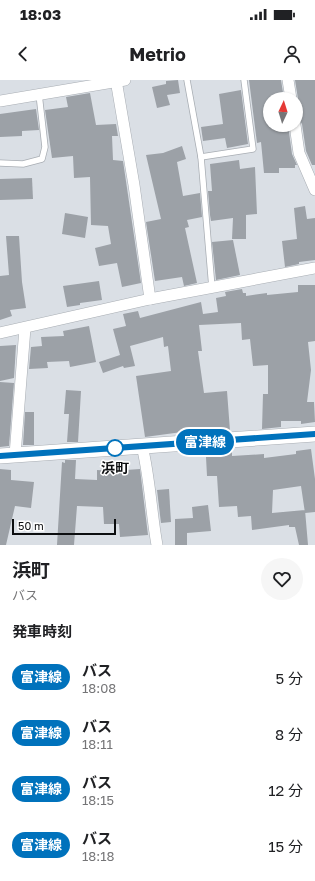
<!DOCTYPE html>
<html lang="ja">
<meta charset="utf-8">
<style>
:root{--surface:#fff;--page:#f6f6f6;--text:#202124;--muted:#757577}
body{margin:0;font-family:"Golos Text","Noto Sans JP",sans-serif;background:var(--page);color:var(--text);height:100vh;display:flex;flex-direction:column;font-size:15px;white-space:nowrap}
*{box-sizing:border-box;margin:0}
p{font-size:13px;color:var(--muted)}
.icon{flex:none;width:22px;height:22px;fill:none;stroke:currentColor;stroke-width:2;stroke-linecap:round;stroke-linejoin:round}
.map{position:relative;height:465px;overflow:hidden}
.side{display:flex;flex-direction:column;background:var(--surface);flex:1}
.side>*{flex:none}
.badge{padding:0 8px;border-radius:13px;font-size:14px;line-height:26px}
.needle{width:26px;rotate:4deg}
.fabs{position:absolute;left:263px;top:12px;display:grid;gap:8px}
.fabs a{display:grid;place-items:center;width:40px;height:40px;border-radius:50%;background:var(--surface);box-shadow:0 1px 3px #0004;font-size:20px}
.scale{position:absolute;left:12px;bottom:10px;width:104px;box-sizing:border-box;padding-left:4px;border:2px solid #0c0e10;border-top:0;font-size:11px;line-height:14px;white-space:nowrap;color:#0c0e10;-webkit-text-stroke:3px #fff;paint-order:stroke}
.map>.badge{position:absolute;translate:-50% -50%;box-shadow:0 0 0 2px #fff}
h2{padding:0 12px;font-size:15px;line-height:36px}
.round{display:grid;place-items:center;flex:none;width:42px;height:42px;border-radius:21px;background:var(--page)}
.headline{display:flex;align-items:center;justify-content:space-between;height:68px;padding:0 12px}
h1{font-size:19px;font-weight:700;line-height:30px}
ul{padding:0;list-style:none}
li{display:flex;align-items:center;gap:12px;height:56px;padding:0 12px}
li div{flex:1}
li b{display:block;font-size:15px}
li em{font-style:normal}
li .badge{min-width:44px;font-weight:700;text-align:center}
.status{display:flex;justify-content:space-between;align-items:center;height:28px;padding:0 20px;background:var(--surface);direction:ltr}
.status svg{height:11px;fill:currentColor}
header{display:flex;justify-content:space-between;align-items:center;height:52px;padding:0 12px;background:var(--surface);font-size:18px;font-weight:700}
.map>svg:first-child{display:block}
</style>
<div class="status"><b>18:03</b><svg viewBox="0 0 49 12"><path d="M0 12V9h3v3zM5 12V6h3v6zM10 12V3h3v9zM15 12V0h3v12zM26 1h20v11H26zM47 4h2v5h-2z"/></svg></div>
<header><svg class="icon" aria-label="back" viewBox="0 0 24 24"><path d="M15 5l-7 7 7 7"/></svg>Metrio<svg class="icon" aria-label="person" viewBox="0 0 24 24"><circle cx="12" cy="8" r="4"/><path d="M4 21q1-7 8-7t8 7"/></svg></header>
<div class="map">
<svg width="315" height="465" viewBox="0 0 315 465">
<rect width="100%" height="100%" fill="#dadfe5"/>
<g fill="#9ca1a7">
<path d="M178 0 180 13 167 15 170 25 157 28 152 7 166 4V1Z"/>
<path d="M249 0H281L284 19H270V45H288L292 74 297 85H295V88H279V93H264L261 62 257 63Z"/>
<path d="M295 0H315V85H312L306 71 302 44 299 39 298 19Z"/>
<path d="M241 10 248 64 227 68 225 58 203 61 201 47 223 44 219 14Z"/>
<path d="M90 13 96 45 116 44 118 56H112L113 80 123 81 141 203 122 207 117 183 99 186 95 168 111 164 108 146 91 145 90 97 74 98 73 76 52 78 45 30 68 27 66 17Z"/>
<path d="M36 29 39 50 22 51V56L0 57V34Z"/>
<path d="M182 66 186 79 177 82 183 116 200 113 202 137 187 140 189 147 185 148 197 203 184 206 182 197 155 201 146 142 161 139 146 75 163 73Z"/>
<path d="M239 80 240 89 255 87 257 134 246 135V159H232L233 138 211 141 210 135 208 111H212L210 84Z"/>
<path d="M32 98 33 119 0 120V99Z"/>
<path d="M305 126 307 139 315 138V180L299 182V184L285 187 282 161 297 159 294 128Z"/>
<path d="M65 133 88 137 85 158 62 154Z"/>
<path d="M6 156H19L22 202 26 228 10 230 12 236 0 240V196L9 195Z"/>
<path d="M233 160 240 195 216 200 212 162Z"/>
<path d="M99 201 102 220 80 223V225L67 227 63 206Z"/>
<path d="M298 205H315V261L308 262 311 290 307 322H314L315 342 301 344V341H281V347L262 349 263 314H268V285L253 286 250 259 242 260 241 243 199 245 202 271H198L204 313 227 311 230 351 182 354V352L145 357 136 296 171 291 168 266 164 267 163 257 130 266 135 286 124 288 123 286 103 293 99 282 120 275 113 249 126 246 123 234 138 231 140 238 201 222 203 234 218 232 216 218 226 216 225 212 242 209 243 213H246V216L267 213V215L298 212Z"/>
<path d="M89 246 96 282 70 287 69 281 47 282 48 288 29 289 31 267 42 266 41 257 64 256 63 251Z"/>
<path d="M16 265 14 298 0 301V266Z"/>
<path d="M0 302 14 303 9 366 0 367Z"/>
<path d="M66 310 81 311 78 362H67L69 334H64Z"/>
<path d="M25 332H34V365H23Z"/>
<path d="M232 369V376L264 374V378L296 374V371L311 369 315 399V432L305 433 301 406 273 410 272 433 305 430 308 465H299L295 447H289V445L252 450 251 436 238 437 237 426 219 427 217 396H207L206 377H214L213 370Z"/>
<path d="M65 380H76L75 399 97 400V390L112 391 140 389 148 455 120 457 119 444H104L103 427 77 426 74 465H57L62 382 65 383Z"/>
<path d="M0 389 11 390V400L34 402 31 428 15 426 6 465H0Z"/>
<path d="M169 409 171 442 161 443 157 410Z"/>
<path d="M208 425 211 451 187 453V465H175V439L193 438 192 427Z"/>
</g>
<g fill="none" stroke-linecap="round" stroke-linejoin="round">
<g stroke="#a8adb3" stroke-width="7">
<g id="service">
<path d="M187 0 201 77 212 208"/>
<path d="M201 77 253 69 244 0"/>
<path d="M0 83 23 84 42 79 45 67 39 14"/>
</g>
</g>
<g stroke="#a8adb3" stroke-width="12">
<g id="minor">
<path d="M116 0 134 105 150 219"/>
<path d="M288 0 291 19"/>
<path d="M0 21 125 0"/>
<path d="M295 45 299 73 315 110"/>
<path d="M0 253 150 219 315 188"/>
<path d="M142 366C150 398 151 432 157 465"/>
<path d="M15 375 25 248"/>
</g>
</g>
<g stroke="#a8adb3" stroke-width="16">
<path id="secondary" d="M0 376 315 354"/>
</g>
<use href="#service" stroke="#fff" stroke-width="5.5"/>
<use href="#minor" stroke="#fff" stroke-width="11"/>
<use href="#secondary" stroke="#fff" stroke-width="15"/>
</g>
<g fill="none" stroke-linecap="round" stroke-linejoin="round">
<g stroke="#fff" stroke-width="9">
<path id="line" d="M0 376 315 354"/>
</g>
<use href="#line" stroke="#0072bc" stroke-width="6"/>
</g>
<circle fill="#fff" stroke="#0072bc" stroke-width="2" cx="115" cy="368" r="8"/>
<g text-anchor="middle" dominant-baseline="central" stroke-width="3" stroke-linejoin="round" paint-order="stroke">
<g font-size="14" font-weight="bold" fill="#0c0e10" stroke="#fff">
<text x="115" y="387">浜町</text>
</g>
</g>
</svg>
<div class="fabs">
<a><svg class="needle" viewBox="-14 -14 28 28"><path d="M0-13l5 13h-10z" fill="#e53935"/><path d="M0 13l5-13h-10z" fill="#757577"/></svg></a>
</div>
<div class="scale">50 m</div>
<b class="badge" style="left:205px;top:362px;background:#0072bc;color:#fff">富津線</b>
</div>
<section class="side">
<div class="headline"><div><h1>浜町</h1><p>バス</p></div><a class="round"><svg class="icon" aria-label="heart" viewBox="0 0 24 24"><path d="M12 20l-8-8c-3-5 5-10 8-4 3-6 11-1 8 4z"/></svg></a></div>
<h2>発車時刻</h2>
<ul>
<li><span class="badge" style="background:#0072bc;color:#fff">富津線</span><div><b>バス</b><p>18:08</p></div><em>5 分</em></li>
<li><span class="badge" style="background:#0072bc;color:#fff">富津線</span><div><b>バス</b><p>18:11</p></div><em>8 分</em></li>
<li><span class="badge" style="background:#0072bc;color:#fff">富津線</span><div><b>バス</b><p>18:15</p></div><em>12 分</em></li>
<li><span class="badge" style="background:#0072bc;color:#fff">富津線</span><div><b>バス</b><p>18:18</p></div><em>15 分</em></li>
</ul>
</section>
